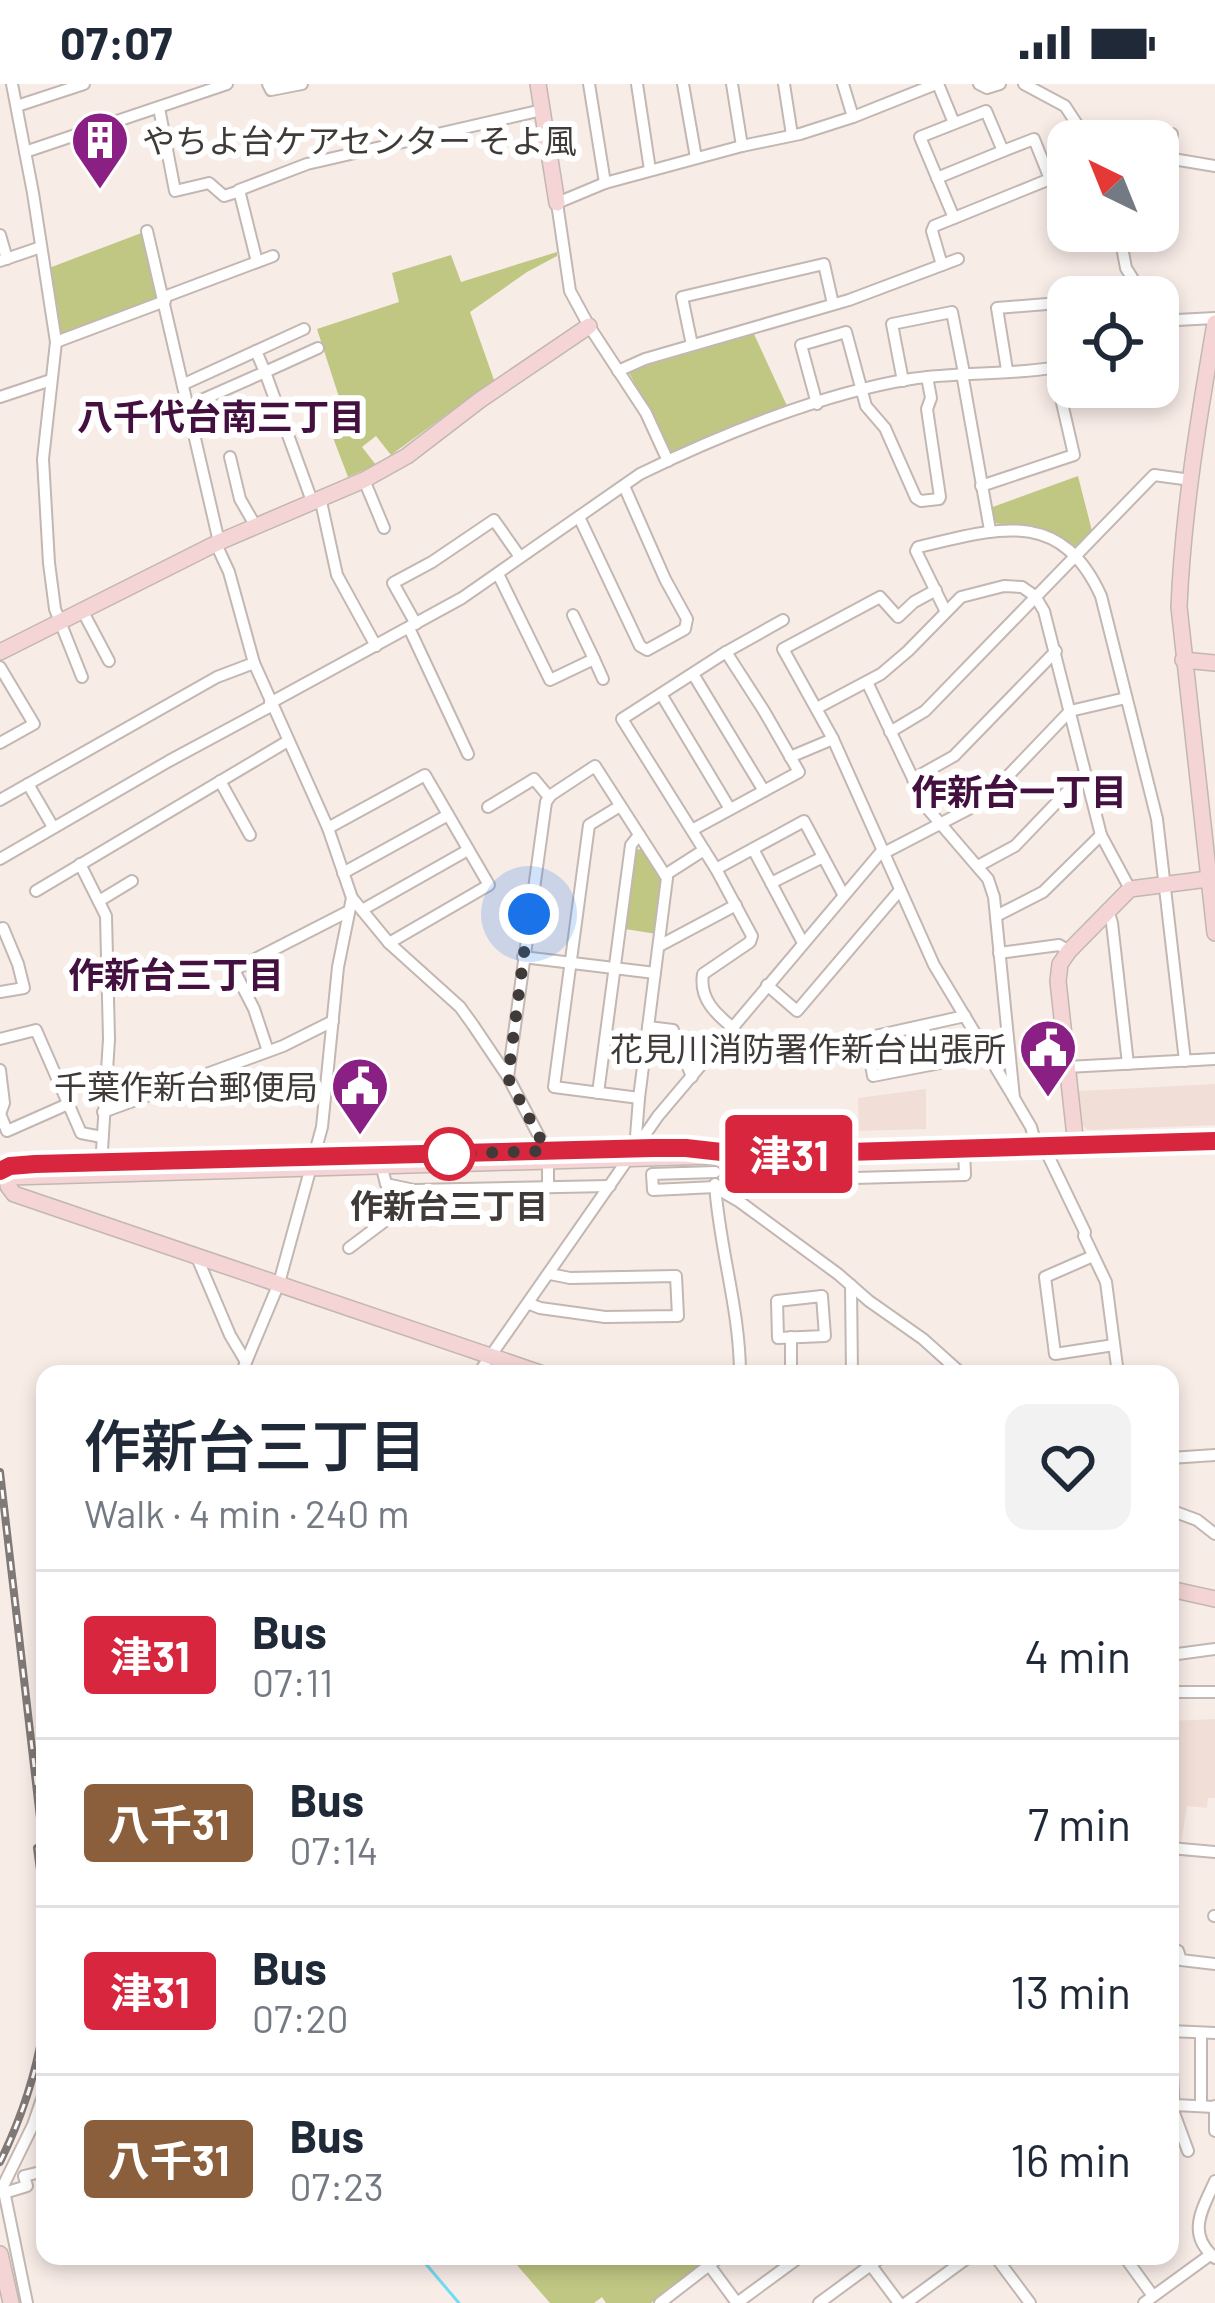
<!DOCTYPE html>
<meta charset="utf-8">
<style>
:root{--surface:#fff;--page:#f2f2f3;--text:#1f2937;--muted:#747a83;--line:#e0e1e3}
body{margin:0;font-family:Barlow,"Noto Sans JP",sans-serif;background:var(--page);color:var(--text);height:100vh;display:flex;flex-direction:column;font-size:45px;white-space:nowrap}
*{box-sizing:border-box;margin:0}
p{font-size:39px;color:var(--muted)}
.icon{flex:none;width:66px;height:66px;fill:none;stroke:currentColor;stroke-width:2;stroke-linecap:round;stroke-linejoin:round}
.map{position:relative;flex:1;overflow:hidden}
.sheet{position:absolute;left:36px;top:1281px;width:1143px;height:900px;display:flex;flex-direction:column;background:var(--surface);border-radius:24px;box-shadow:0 6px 18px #0003}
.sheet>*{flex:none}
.badge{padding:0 24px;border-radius:9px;font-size:42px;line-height:78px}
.needle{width:78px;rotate:317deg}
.controls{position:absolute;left:1047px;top:36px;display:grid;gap:24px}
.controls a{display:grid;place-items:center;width:132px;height:132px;border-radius:24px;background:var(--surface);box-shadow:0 6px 18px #0003;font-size:60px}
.you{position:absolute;width:60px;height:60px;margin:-30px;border:9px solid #fff;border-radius:50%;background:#1a73e8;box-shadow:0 0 0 18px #1a73e833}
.map>.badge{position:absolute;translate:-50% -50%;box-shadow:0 0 0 6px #fff}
.round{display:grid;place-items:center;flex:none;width:126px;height:126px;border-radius:24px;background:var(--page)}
.summary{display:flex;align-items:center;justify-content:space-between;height:204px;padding:0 48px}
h1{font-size:57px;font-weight:600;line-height:90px}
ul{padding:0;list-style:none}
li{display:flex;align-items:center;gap:36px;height:168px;padding:0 48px;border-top:3px solid var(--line)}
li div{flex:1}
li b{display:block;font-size:45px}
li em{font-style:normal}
li .badge{min-width:132px;font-weight:700;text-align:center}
.status{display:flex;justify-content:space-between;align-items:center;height:84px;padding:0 60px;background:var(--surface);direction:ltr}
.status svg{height:33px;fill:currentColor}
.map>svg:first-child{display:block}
</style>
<div class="status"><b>07:07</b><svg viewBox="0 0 49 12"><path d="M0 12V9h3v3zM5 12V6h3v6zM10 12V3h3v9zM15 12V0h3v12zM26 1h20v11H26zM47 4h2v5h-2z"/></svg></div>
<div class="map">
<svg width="1215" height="2219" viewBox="0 0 1215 2219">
<rect width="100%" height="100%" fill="#f8ece7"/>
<g fill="#f1dfd7">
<path d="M1215 1000V1041L1087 1046 1081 1040 1078 1007Z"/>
<path d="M926 1005V1045L859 1047 858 1014Z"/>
<path d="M1215 1635V1714H1208L1207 1724 1187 1722 1181 1759 1170 1761V1637Z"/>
</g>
<g fill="#bfc783">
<path d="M144 148 160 212 62 251 59 249 49 184Z"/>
<path d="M557 168V172L527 188 470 228 494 296 391 371 376 352 362 363 376 381 348 393 332 351 349 344 317 245 399 218 392 189 451 171 461 198Z"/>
<path d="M754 250 788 324 672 369 628 287Z"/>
<path d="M1078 392 1092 447 1076 463 1028 443 993 439 990 424Z"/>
<path d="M641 765 661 795 663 802 657 850 625 845 634 766Z"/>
<path d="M509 2172H713L651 2219H606L602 2213 594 2219H550Z"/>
</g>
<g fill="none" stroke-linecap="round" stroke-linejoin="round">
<path stroke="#74dbf4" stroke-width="3" d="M419 2172 459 2219"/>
<g stroke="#c2b7b2" stroke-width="14">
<g id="street">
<path d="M12 0 33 109 56 258 43 375 49 479 55 525 82 593"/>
<path d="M268 0 271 6 302 0"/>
<path d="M589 0 605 99"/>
<path d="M637 0 650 86"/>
<path d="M683 0 696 74"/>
<path d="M732 0 742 62"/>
<path d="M784 0 792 51"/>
<path d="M843 0 853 33"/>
<path d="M938 0 954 39"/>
<path d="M979 0 987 4 1000 0"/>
<path d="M1024 0 1065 22 1088 57"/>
<path d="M17 22 84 0"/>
<path d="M159 24 175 107 209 99 224 112 240 107"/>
<path d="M986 27 1003 67 1034 55 1050 95 954 134 920 53Z"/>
<path d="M1154 57 1172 50 1163 96H1158"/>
<path d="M25 68 227 0"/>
<path d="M1167 74 1215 82"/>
<path d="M937 94 1003 67"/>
<path d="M147 147 219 458"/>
<path d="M1119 147 1126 184 1144 213"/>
<path d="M0 151 7 175"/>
<path d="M0 177 41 163"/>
<path d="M257 178 239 106 307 80 542 26"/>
<path d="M942 181 932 147 934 142 954 134"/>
<path d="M164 213 273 172"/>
<path d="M1158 237 1215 234"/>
<path d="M56 258 165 217"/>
<path d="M692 261 682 213 824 180 833 220"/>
<path d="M618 287 645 275 849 216 958 175"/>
<path d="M962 289 990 446"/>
<path d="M903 297 892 240 952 228 964 289"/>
<path d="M184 300 304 245"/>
<path d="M0 313 51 296"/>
<path d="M817 320 801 261 846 248 866 322 885 344 916 414 921 417 939 415 940 413 927 325 931 314 927 293"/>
<path d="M188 322 265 288 256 267"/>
<path d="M230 373 240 415 255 441"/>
<path d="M668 377 646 329 589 242 570 207 557 119 605 99 742 62 800 50 853 33 936 0"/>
<path d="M364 396 384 444"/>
<path d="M981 402 1074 371 1054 284 1063 253 1059 219 997 224 1007 286"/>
<path d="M320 413 337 491 376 562"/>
<path d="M312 417 265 288 318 264"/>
<path d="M579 433 640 562 647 566 685 545 687 535 665 495 624 402"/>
<path d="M216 460 229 488 254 579 328 744 352 814 338 883 322 1043 279 1199 241 1290"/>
<path d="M498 490 550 596 594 575 573 531"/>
<path d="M936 506 914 518 898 533 880 513 783 565 833 655 934 881 1014 1014"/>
<path d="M82 526 109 577"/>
<path d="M945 526 916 467 918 463C996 445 1060 422 1101 512L1157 735 1185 977"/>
<path d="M416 540 393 499 432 478 494 436 520 473"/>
<path d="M409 544 468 670"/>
<path d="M594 575 603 595"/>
<path d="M0 583 34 640 0 659"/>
<path d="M693 590 764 707"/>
<path d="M867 598 927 724 988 795 994 813 1014 1014 1031 1043 1037 1064"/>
<path d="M661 610 730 725"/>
<path d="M270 619 462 514 640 390C720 351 823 309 911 295 963 287 1017 292 1068 281"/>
<path d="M817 624 881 590 908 567 961 513 1004 502 1022 503 1035 512 1044 527 1101 751 1130 805"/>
<path d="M890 648 925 627 1154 391 1191 396"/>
<path d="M790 673 833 655"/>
<path d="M913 695 954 672 1056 567"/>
<path d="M220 697 250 751"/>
<path d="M28 700 53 743"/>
<path d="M0 716 217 593 254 579"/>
<path d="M620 722 589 741 554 1003 639 1014"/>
<path d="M488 723 534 695 549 713"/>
<path d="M328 744 425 691 489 801 389 859"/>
<path d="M692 746 799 688 764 627 726 568"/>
<path d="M753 765 803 859"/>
<path d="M882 770 984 717 1070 627 1126 614"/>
<path d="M0 775 169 677 271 622"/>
<path d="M80 780 106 832 109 955 101 1082"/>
<path d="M978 782 1015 762 1085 689"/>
<path d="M716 785 804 737 843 810"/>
<path d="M343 789 448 731"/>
<path d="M665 791 704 766"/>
<path d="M771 799 823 773"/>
<path d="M36 807 288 657"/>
<path d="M352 814 389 859 460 923 473 941 508 993 541 1056 548 1078V1103"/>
<path d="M99 817 132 797"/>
<path d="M362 826 468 766"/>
<path d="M1108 826 1112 839 1128 980"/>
<path d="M996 832 1043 808 1101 751"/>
<path d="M0 845 3 844 18 880 24 904 0 908"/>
<path d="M659 862 736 821"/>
<path d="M999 869 1059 861 1069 867"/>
<path d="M523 873 655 889"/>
<path d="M767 901 797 927 900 806"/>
<path d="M965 932 866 954 873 992 987 970"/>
<path d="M648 943 673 946 692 993"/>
<path d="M733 944C716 930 699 915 703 890L750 858 752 852 716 785 622 635 726 568 783 536"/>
<path d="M0 955 36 946 81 1049 102 1053"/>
<path d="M268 967 254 925 234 886 349 827"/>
<path d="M1067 983 1215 975"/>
<path d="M0 986 4 1019 0 1030 7 1047 68 1020"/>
<path d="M508 993 546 718 551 711 595 682 667 794 639 1014 635 1065"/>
<path d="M598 1009 631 761 639 751"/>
<path d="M103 1028 283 962 333 937"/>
<path d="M1044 1063 1085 1148 1084 1152 1106 1198 1118 1290"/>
<path d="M382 1084 386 1100 414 1106 610 1102"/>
<path d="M715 1088 652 1090 653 1106 715 1103 740 1097 965 1091 964 1066"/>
<path d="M715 1100C719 1163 740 1226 740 1290"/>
<path d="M716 1104 740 1118 838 1190 869 1217 923 1255 962 1290"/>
<path d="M349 1164 413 1116 414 1106"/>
<path d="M196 1171 230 1251 246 1278"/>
<path d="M1093 1172 1045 1193 1055 1270 1114 1261"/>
<path d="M851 1201 852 1290"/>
<path d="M822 1212 825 1252 778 1254 777 1217Z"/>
<path d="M530 1220 540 1224 605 1233 678 1232 676 1192 570 1194 550 1190"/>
<path d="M791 1253V1290"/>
<path d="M478 1290 658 1032 881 768"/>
<path d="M1170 1374 1215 1371"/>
<path d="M1170 1426 1197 1436 1215 1450"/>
<path d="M1170 1571 1215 1565"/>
<path d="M1170 1608H1215"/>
<path d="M1170 1764 1215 1768"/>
<path d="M1214 1832H1215"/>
<path d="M1170 1866 1178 1867 1181 1876 1215 1880"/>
<path d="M1170 1946 1174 2029 1188 2067"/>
<path d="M1170 1947 1215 1949"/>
<path d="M1201 1949V2022"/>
<path d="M1215 2022V2047"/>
<path d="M1171 2024 1175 2021 1214 2023"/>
<path d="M1215 2097C1202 2126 1186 2150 1215 2174"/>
<path d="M4 2109 27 2102 24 2092 45 2087"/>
<path d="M864 2172 899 2219"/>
<path d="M995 2172 1030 2219"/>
<path d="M1124 2172 1153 2212"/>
<path d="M709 2181 737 2219"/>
<path d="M27 2219 3 2102 33 2041 45 2006"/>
<path d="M660 2219 721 2172"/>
<path d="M737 2219 801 2172"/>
<path d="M819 2219 883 2172"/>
<path d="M906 2219 970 2172"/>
<path d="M1144 2219 1210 2171"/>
</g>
</g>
<g stroke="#c2b7b2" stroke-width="18">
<g id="secondary">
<path d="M538 0 557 119"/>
<path d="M1215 239C1199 332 1183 427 1179 523L1215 849"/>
<path d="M0 568 219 458 364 396 407 372 480 316 589 242"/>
<path d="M1183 576 1215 579"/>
<path d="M1076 1062 1058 897 1060 880 1069 867 1130 805 1208 795"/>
<path d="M0 1087 10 1082 35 1080 668 1064"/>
<path d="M0 1089 12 1093 1215 1057"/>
<path d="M8 1091V1102L14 1110 543 1290"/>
<path d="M1170 1505 1215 1515"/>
<path d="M0 2170 11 2219"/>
</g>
</g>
<use href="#street" stroke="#fff" stroke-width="10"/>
<use href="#secondary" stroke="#f4d4d4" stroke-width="15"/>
<g stroke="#817976" stroke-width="8">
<g id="rail">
<path d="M0 1388 45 1777"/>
<path d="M37 1764 45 1823"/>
<path d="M0 2078C23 2031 38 1985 45 1933"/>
</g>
</g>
<use href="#rail" stroke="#fff" stroke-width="3" stroke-dasharray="9" stroke-linecap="butt"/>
</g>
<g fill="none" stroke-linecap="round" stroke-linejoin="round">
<g stroke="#fff" stroke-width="27">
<path id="line" d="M0 1087 10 1082 35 1080 653 1064H686L748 1071 1215 1057"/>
</g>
<use href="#line" stroke="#d7263d" stroke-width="18"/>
<path stroke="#403b39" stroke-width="12" stroke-dasharray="0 21.6" d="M449 1070 543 1067 541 1056 508 994 529 830"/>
</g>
<defs>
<g id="building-pin" transform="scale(3)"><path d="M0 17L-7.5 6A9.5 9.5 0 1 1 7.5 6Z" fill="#8a1f84" stroke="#fff"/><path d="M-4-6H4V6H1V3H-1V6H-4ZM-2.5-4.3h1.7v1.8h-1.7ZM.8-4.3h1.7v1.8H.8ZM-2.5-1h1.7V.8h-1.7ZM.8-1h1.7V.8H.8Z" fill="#fff"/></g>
<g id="civic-pin" transform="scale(3)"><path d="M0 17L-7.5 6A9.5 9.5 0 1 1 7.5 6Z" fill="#8a1f84" stroke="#fff"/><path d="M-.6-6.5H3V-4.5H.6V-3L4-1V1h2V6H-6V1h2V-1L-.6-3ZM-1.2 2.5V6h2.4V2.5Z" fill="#fff"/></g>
</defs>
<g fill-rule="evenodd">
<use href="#building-pin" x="100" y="56"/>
<use href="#civic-pin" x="1048" y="964"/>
<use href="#civic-pin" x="360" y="1002"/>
</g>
<circle fill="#fff" stroke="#d7263d" stroke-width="6" cx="449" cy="1070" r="24"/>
<g text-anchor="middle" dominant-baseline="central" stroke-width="12" stroke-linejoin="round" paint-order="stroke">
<g font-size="33" fill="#403b39" stroke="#fff" text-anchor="end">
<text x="142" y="56" text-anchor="start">やちよ台ケアセンター そよ風</text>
<text x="1006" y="964">花見川消防署作新台出張所</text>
<text x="318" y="1002">千葉作新台郵便局</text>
</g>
<g font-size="33" font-weight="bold" fill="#403b39" stroke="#fff">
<text x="449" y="1121">作新台三丁目</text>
</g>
<g font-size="36" font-weight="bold" fill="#43103f" stroke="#fff">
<text x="221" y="331">八千代台南三丁目</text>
<text x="1019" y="706">作新台一丁目</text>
<text x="176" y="889">作新台三丁目</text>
</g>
</g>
</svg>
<div class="controls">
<a><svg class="needle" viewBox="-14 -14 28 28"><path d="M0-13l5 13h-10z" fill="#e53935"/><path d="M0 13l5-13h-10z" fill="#747a83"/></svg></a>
<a><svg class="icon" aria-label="locate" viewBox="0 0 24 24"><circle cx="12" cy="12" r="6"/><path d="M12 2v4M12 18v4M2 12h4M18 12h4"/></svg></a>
</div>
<div class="you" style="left:529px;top:830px"></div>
<b class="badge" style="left:789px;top:1070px;background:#d7263d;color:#fff">津31</b>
<section class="sheet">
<div class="summary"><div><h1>作新台三丁目</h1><p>Walk · 4 min · 240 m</p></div><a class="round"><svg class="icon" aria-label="heart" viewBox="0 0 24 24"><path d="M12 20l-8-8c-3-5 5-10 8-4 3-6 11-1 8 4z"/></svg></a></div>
<ul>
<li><span class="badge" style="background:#d7263d;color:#fff">津31</span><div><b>Bus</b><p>07:11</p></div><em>4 min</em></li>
<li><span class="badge" style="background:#8b5e3c;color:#fff">八千31</span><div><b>Bus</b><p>07:14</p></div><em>7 min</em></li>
<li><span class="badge" style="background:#d7263d;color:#fff">津31</span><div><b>Bus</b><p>07:20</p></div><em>13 min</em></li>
<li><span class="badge" style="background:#8b5e3c;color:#fff">八千31</span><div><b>Bus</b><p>07:23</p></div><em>16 min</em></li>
</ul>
</section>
</div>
